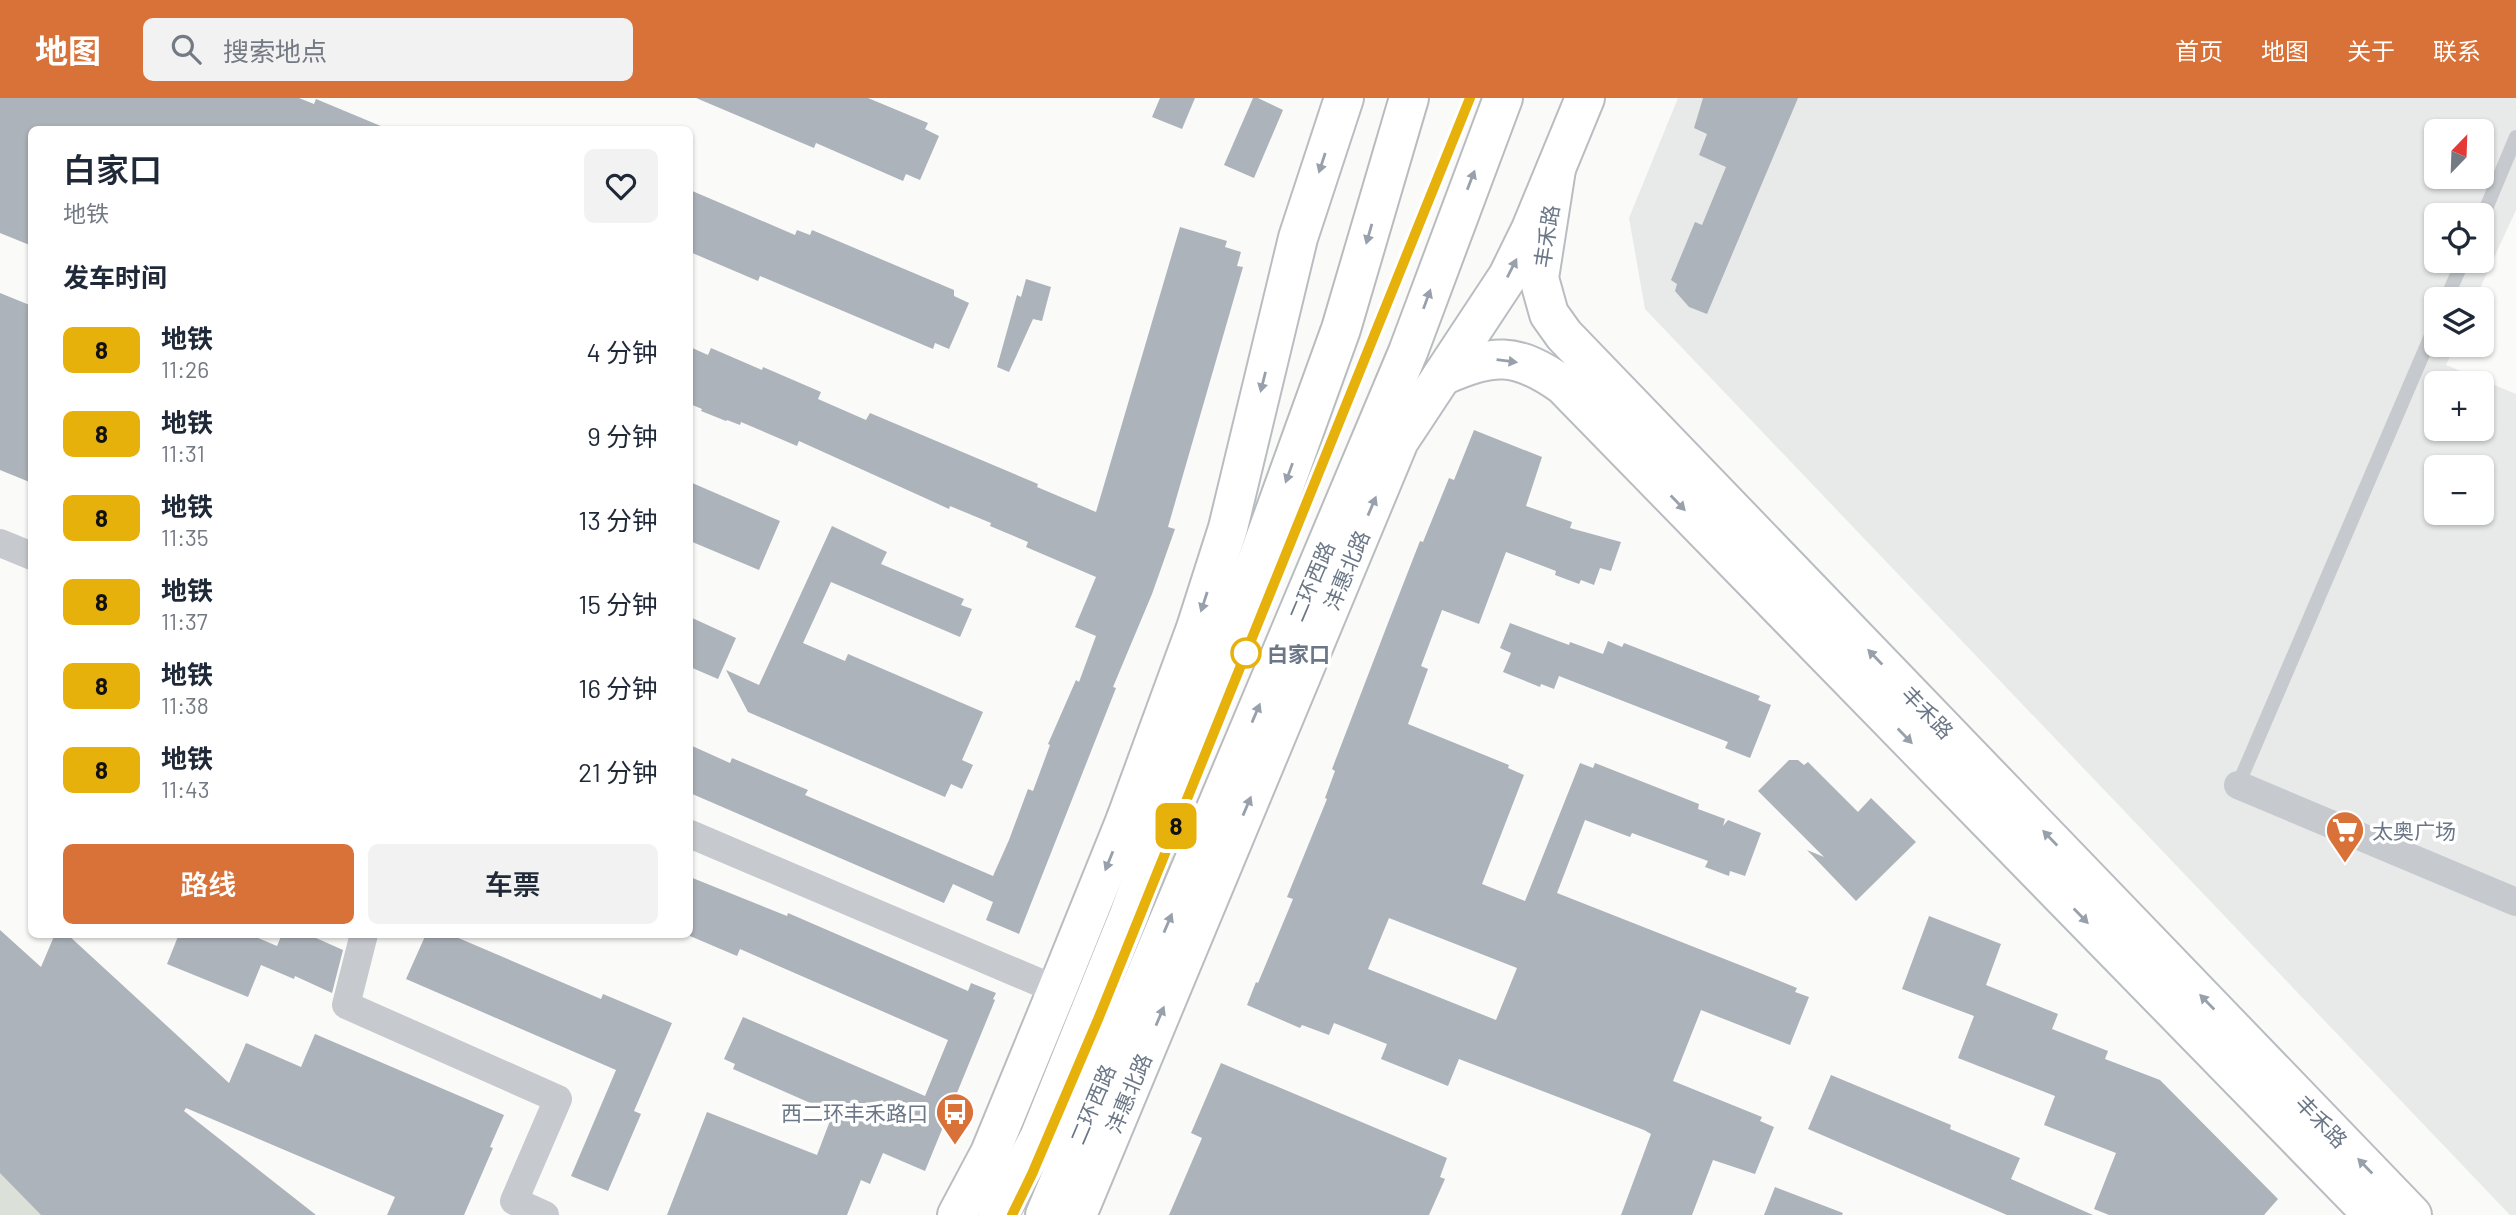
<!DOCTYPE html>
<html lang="zh">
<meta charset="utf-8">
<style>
:root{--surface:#fff;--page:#f2f2f3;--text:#1f2937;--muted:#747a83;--accent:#d97239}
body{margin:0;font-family:Barlow,"Noto Sans SC",sans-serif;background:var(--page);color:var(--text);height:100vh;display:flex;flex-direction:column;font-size:26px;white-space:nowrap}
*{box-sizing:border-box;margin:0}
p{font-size:23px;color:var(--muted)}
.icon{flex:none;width:38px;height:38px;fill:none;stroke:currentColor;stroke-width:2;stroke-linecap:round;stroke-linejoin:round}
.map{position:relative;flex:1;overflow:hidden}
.side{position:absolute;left:28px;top:28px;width:665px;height:812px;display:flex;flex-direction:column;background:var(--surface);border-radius:10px;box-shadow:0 2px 5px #0004}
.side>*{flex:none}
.badge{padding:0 14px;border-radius:10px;font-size:24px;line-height:46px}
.needle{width:46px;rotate:23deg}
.tools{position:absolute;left:2424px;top:21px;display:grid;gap:14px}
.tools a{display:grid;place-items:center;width:70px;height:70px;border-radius:10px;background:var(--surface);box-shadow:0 2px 5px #0004;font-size:35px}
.map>.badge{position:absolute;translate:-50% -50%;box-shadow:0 0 0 4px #fff}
h2{padding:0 35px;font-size:26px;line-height:63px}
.round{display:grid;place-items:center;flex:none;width:74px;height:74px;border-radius:10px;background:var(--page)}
.overview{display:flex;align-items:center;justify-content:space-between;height:119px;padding:0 35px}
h1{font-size:33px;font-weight:600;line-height:52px}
.button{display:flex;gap:14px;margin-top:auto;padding:14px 35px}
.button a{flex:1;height:80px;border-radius:10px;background:var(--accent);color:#fff;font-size:28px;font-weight:600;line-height:80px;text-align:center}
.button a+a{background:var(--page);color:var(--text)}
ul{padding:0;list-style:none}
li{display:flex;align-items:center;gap:21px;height:84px;padding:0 35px}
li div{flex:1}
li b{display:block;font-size:26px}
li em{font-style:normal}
li .badge{min-width:77px;font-weight:700;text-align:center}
header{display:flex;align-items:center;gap:42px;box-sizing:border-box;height:98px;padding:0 35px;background:var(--accent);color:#fff}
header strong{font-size:33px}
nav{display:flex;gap:38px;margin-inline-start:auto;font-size:24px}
.search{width:490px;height:63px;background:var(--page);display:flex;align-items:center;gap:18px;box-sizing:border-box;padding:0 24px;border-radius:10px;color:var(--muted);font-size:26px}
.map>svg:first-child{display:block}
</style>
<header>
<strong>地图</strong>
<div class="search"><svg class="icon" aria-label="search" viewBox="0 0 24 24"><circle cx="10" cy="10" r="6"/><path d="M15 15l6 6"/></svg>搜索地点</div>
<nav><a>首页</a><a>地图</a><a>关于</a><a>联系</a></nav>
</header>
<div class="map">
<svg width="2516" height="1117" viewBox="0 0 2516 1117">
<rect width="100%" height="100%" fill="#fafaf8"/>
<path fill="#e8e9e9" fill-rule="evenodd" d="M1678 0H2516V112L2475 201H2436V247H2455L2446 267 2516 296V1117H2510L1645 211 1629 120ZM2436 33H2482V79H2436ZM2436 117H2482V163H2436ZM2436 285H2482V331H2436ZM2436 369H2482V415H2436Z"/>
<path fill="#dbe1d9" d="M0 1047 74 1117H0Z"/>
<g fill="#adb3ba" fill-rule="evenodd">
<path d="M0 0H299L314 6 316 1 388 31 32 32V148L0 135Z"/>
<path d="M696 0H868L928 25 925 31 939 38 920 82 906 76 903 83 816 45 814 50Z"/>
<path d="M1160 0H1195L1182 31 1152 19Z"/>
<path d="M1253 0H1258L1283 12 1254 80 1224 67Z"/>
<path d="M1703 0H1798L1707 216 1689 209 1675 193 1677 186 1671 182 1695 124 1702 127 1726 69 1699 57 1707 36 1694 30Z"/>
<path d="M690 92 795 137 797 132 810 137 812 132 954 192V198L969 205 949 251 935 245 933 251 760 178 758 183 690 154Z"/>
<path d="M1180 129 1227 143 1225 149 1241 154 1237 168 1243 169 1168 429 1175 431 1152 496 1113 589 1116 590 1019 836 986 822 993 804 953 786 944 805 690 695V647L730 665 732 660 808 692 805 697 993 778 1009 742 1028 691 1033 693 1050 647 1048 646 1076 582 1079 584 1096 538 1075 529 1096 479 1026 449 1028 444 990 428 991 425 950 408 949 411 925 400 799 343 797 348 741 324 740 327 727 322 726 323 701 313 702 311 690 306V249L708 257 711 250 762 272 763 269 821 294 818 301 866 322 870 315 1038 386 1037 389 1096 414Z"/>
<path d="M1026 181 1051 189 1042 223 1033 221 1009 274 997 269 1017 197 1021 199Z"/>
<path d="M0 195 32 208V385L0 372Z"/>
<path d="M1474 332 1542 359 1526 408 1572 424 1570 430 1621 444 1611 473 1600 470 1594 487 1581 482 1579 486 1555 477 1556 473 1506 454 1479 526 1442 512 1421 568 1428 571 1408 626 1509 667 1508 670 1524 677 1482 786 1525 803 1580 665 1593 670 1595 665 1699 706 1698 711 1725 721 1723 728 1728 722 1761 735 1745 778 1730 773 1729 778 1705 769 1708 763 1632 735 1630 739 1585 722 1557 795 1755 873 1797 890 1795 894 1809 899 1790 947 1701 912 1673 983 1762 1019 1760 1023 1774 1029 1755 1076 1713 1062 1692 1117H1621L1651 1036 1644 1032 1459 961 1448 988 1381 961 1387 946 1334 925 1329 937 1302 927 1300 930 1247 907 1256 884 1258 885 1293 801 1287 799 1327 701 1325 700 1335 673 1332 671 1388 525 1420 443 1423 444 1449 380 1454 382ZM1389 820 1517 870 1496 922 1368 871Z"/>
<path d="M690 384 780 423 759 472 690 443Z"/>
<path d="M832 428 887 454 881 466 964 501 961 507 972 511 960 539 831 484 803 545 845 563 848 556 983 614 962 662 973 667 962 691 951 686 945 699 748 614 726 572 759 587Z"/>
<path d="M690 519 736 540 718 581 690 569Z"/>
<path d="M1510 525 1569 547 1570 544 1603 556 1608 543 1622 549 1624 545 1760 598 1758 602 1771 607 1750 660 1725 650 1728 644 1559 578 1554 591 1541 586 1540 589 1503 574 1511 555 1500 550Z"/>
<path d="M1789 662H1798L1804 667 1808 664 1858 714 1871 700 1916 744 1856 803 1807 752 1824 759 1758 693Z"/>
<path d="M690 779 787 818 788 815 968 893 971 885 996 895 993 901 995 902 925 1073 883 1055 870 1086 861 1082 847 1117H667L707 1014 817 1057 833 1015 733 971 735 966 724 961 743 919 925 998 948 942 740 851 737 858 690 838Z"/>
<path d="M1929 818 2001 846 1986 887 2058 916 2052 931 2108 953 2105 961 2160 982 2278 1101 2264 1117H2109L2094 1111 2116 1055 2044 1027 2055 998 1958 960 1974 918 1902 891Z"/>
<path d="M0 832 41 869 55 836H67L229 985 246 945 301 969 315 936 504 1017 490 1049 493 1050 464 1117H387L395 1099 186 1010 184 1013 316 1117H41L0 1075Z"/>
<path d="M179 836H249L277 848 282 836H307L343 852 332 895 295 878 294 881 261 867 248 899 167 866Z"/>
<path d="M426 836H449L601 901 603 896 672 925 634 1013 641 1016 608 1093 571 1078 616 972 406 881Z"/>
<path d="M1221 965 1447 1060 1440 1079 1445 1081 1429 1117H1169L1202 1040 1191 1035Z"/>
<path d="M1831 977 1951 1027 1950 1031 2020 1060 2011 1081 2093 1117H2007L1808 1031Z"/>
<path d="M1775 1089 1843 1115 1842 1117H1764Z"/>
</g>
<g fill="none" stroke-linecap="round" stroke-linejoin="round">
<g stroke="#b9bcc1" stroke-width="42">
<g id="secondary">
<path d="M1556 71 1539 180 1549 216 1564 237 2412 1117"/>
<path d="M1442 278C1493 256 1515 253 1563 287L2373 1117"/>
<path d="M957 1117 990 1055 1057 892 1126 721 1196 530 1228 430 1298 140 1344 0"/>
<path d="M1077 1117 1399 343 1508 178 1531 131 1585 0"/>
</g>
</g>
<g stroke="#b9bcbf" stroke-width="42">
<g id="highway">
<path d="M1126 721 1182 613"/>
<path d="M998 1117 1039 1040 1129 817 1341 231 1409 0"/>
<path d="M1045 1117 1408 254 1503 0"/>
</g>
</g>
<g stroke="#c6c9cd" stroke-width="14">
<path d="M2482 120 2516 39"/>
<path d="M2446 201 2463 163"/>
<path d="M2238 687 2436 226"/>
</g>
<g stroke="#c6c9cd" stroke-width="28">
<path d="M0 445 32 458"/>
<path d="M2238 687 2516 804"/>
<path d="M690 736 1057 892"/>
<path d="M364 836 346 907 558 1001 514 1103 545 1117"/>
</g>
<use href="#secondary" stroke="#fff" stroke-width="38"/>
<use href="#highway" stroke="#fff" stroke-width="38"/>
</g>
<defs><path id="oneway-solid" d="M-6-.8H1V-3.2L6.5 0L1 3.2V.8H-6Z" transform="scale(1.75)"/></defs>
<g fill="#97a0ab">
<use href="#oneway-solid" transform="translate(1322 65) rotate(108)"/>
<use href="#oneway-solid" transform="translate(1471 82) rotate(-69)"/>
<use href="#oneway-solid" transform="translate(1369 136) rotate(106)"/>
<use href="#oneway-solid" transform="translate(1512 170) rotate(-63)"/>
<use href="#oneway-solid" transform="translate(1427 201) rotate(-70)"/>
<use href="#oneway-solid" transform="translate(1507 263) rotate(7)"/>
<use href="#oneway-solid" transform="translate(1263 284) rotate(104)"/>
<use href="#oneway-solid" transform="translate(1289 375) rotate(110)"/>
<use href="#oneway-solid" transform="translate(1678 405) rotate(46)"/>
<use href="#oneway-solid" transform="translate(1372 408) rotate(-67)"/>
<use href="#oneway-solid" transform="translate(1204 504) rotate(108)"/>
<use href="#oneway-solid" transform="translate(1875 559) rotate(-134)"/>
<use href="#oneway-solid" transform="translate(1256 615) rotate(-67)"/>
<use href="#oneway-solid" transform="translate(1905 638) rotate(46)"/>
<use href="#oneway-solid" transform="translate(1247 708) rotate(-67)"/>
<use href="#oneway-solid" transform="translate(2050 740) rotate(-134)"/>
<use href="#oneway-solid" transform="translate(1109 763) rotate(112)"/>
<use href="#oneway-solid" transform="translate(2081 818) rotate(46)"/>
<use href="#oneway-solid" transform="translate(1168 825) rotate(-67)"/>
<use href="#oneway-solid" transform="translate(2207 904) rotate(-134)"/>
<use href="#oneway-solid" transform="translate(1160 918) rotate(-67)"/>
<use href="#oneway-solid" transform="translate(2365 1068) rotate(-134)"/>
</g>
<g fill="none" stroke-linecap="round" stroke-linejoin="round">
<g stroke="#fff" stroke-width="16">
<path id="line" d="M1012 1117 1032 1076 1099 919 1470 0"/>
</g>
<use href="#line" stroke="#e6b10b" stroke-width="10"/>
</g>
<defs>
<g id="supermarket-pin" transform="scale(2.0125)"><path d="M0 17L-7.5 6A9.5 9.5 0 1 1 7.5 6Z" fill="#d97239" stroke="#fff"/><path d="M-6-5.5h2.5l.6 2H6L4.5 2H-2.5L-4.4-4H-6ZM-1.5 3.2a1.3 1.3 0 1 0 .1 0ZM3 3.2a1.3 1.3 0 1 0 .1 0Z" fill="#fff"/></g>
<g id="bus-pin" transform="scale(2.0125)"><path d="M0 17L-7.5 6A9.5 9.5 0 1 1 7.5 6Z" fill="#d97239" stroke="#fff"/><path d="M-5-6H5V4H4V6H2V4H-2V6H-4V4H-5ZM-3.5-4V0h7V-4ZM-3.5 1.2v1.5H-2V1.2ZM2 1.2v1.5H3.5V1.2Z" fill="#fff"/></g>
</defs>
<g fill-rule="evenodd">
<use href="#supermarket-pin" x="2345" y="732"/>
<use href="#bus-pin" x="955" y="1014"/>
</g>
<circle fill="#fff" stroke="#e6b10b" stroke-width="3.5" cx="1246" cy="555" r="14"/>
<g text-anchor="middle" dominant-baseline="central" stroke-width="7" stroke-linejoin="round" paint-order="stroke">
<g font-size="21" fill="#6b7787" stroke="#fff">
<text transform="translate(1546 138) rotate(-81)">丰禾路</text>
<text transform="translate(1346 472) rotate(-67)">沣惠北路</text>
<text transform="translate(1311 483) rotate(-67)">二环西路</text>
<text transform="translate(1928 614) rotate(46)">丰禾路</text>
<text transform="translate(1128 995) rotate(-67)">沣惠北路</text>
<text transform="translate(1092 1006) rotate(-67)">二环西路</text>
<text transform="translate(2322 1023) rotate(46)">丰禾路</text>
</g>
<g font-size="21" font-weight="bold" fill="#6b7787" stroke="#fff" text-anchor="start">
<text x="1267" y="555">白家口</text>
</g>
<g font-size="21" fill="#6b7787" stroke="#fff" text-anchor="start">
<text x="2372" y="732">太奥广场</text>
<text x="928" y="1014" text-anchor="end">西二环丰禾路口</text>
</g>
</g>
</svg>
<div class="tools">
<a><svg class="needle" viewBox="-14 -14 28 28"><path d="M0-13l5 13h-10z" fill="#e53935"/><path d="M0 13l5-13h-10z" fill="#747a83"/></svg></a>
<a><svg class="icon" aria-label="locate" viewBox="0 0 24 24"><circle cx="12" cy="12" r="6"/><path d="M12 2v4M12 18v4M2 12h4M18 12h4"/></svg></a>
<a><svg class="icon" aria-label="layers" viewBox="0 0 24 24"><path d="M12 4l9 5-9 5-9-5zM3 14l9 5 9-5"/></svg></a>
<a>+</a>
<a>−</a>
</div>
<b class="badge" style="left:1176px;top:728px;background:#e6b10b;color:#111">8</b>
<section class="side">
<div class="overview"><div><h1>白家口</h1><p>地铁</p></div><a class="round"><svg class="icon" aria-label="heart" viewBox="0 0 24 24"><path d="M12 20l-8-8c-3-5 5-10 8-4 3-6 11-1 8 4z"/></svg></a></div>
<h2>发车时间</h2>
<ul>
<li><span class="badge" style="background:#e6b10b;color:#111">8</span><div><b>地铁</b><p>11:26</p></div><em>4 分钟</em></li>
<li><span class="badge" style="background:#e6b10b;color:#111">8</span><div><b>地铁</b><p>11:31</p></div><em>9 分钟</em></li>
<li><span class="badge" style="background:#e6b10b;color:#111">8</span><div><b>地铁</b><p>11:35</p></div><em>13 分钟</em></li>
<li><span class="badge" style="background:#e6b10b;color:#111">8</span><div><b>地铁</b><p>11:37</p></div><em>15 分钟</em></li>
<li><span class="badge" style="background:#e6b10b;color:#111">8</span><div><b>地铁</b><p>11:38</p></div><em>16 分钟</em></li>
<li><span class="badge" style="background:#e6b10b;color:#111">8</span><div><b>地铁</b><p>11:43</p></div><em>21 分钟</em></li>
</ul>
<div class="button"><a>路线</a><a>车票</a></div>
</section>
</div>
